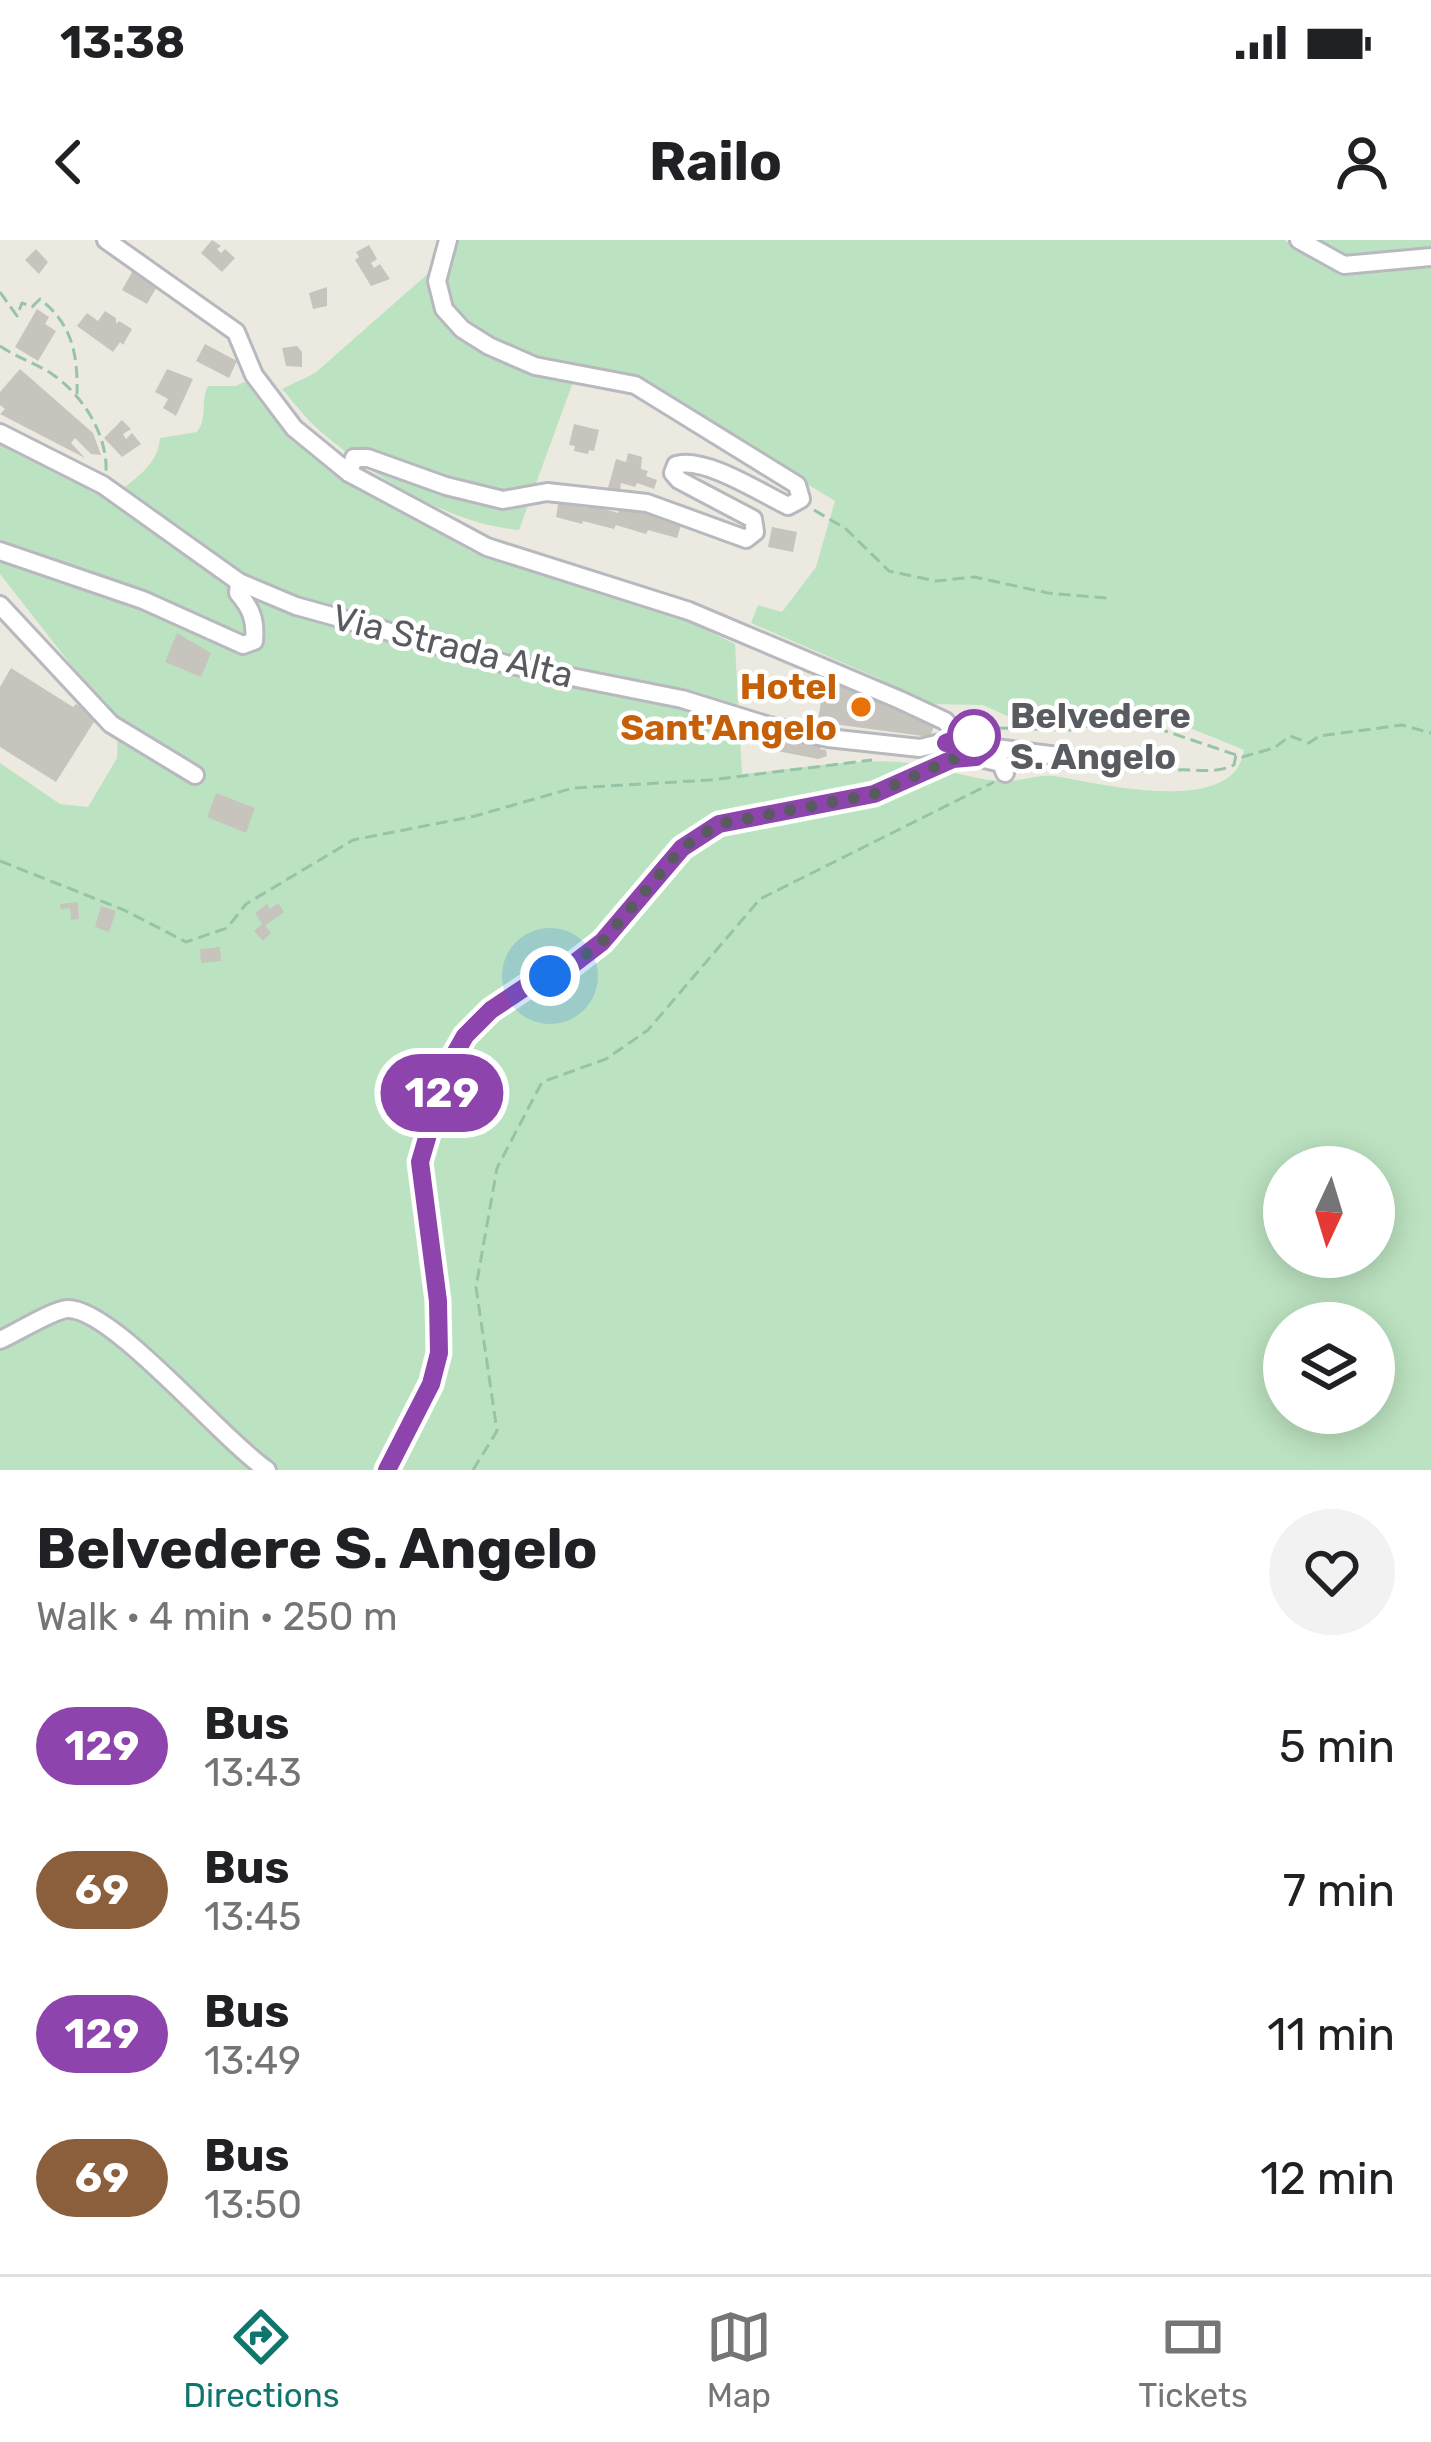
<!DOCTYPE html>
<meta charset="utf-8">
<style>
:root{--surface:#fff;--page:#f2f2f2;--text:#202124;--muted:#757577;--line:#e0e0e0;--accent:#0f766e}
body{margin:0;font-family:Rubik,sans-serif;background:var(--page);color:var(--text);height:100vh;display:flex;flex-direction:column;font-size:45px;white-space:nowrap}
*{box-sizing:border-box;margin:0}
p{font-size:39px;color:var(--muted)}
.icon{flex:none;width:66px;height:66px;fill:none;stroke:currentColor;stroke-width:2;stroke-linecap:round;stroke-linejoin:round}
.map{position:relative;height:1230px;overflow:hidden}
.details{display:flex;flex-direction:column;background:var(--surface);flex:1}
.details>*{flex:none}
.badge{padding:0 24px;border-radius:39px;font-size:42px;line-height:78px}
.needle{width:78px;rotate:184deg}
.fabs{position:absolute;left:1263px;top:906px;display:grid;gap:24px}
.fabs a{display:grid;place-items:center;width:132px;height:132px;border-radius:50%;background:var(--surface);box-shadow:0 6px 30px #0003;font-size:60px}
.you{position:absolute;width:60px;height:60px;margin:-30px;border:9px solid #fff;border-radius:50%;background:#1a73e8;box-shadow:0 0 0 18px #1a73e833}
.map>.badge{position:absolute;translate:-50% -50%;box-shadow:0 0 0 6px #fff}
.round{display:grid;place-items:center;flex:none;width:126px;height:126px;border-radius:63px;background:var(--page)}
.head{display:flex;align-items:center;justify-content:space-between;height:204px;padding:0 36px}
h1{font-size:57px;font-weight:700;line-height:90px}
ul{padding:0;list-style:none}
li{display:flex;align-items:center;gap:36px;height:144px;padding:0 36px}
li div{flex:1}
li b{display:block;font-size:45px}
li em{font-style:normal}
li .badge{min-width:132px;font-weight:700;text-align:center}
.status{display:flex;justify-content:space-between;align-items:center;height:84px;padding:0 60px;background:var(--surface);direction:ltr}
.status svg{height:33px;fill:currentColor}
header{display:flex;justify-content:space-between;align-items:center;height:156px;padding:0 36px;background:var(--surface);font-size:54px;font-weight:700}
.tab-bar{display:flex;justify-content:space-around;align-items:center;height:168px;border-top:3px solid var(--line);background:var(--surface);font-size:33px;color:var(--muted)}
.tab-bar a{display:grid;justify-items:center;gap:6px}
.tab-bar .active{color:var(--accent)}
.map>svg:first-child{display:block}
</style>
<div class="status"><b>13:38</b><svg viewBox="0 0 49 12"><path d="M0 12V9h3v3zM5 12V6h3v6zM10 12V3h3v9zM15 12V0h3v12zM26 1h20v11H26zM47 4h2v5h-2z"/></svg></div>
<header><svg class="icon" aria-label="back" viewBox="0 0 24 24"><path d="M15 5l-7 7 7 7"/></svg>Railo<svg class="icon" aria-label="person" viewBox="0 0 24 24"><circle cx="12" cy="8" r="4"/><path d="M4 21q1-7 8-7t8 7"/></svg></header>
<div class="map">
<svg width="1431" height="1230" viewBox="0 0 1431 1230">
<rect width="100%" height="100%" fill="#eceae0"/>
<g fill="#bce3c1" fill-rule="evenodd">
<path d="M458 0H1284L1342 32 1431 25V1230H0V523L60 564 88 567 117 518 118 485 0 334V201L104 256H113C133 240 158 226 160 198L197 192C208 178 200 161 208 146H236L244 142 253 146 261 163 297 203 333 233 474 313 669 372 735 404 742 534C787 530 857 518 899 522 933 525 965 538 999 541 1017 543 1035 534 1054 536 1099 543 1235 578 1244 510L1195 490 1103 469 1047 485 1018 481 983 465 924 464 880 439 751 383 758 365 782 372 816 327 835 261 687 171 579 126 519 290C451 284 379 240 327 197 310 184 296 165 282 149L315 133 456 9ZM1284 927H1374V1017H1284ZM1284 1083H1374V1173H1284Z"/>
<path d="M1318 0H1431V8L1346 15Z"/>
</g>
<g fill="#c6c4bd">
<path d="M212 0 221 6 217 9 221 13 225 9 235 18 222 32 201 13Z"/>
<path d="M369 5 377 19 371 23 374 28 380 24 390 39 371 46 355 20 359 17 356 12Z"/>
<path d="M36 9 48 22 39 34 25 20Z"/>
<path d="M135 27 160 41 147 64 122 50Z"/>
<path d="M327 47V66L313 69 309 53Z"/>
<path d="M37 69 49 77 45 84 56 91 38 121 15 107Z"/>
<path d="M105 71 116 78V84L119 81 132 89 123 105 120 102 113 112 77 86 87 73 98 81Z"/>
<path d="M205 104 237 121 229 138 196 121Z"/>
<path d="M297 106 302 112V127L286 126 282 108Z"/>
<path d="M20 129 93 193 101 215 91 214 75 198 71 203 85 218 0 174 5 169 0 165V152Z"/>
<path d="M167 129 193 139 176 176 163 168 168 159 155 152Z"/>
<path d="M122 180 131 189 123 194 126 199 132 193 141 204 122 217 104 198Z"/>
<path d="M574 184 599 190 594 211 589 210 588 214 574 211 575 206 569 205Z"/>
<path d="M628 213 642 217 641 229 648 231 646 236 657 240 654 249 637 243 635 247 621 243 620 250 608 248 616 219 626 222Z"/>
<path d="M559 259 587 268 588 264 618 273 620 268 682 282 677 298 648 290 646 294 616 285 614 289 583 281 582 284 556 277Z"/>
<path d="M772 287 797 292 793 312 768 307Z"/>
<path d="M177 393 211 413 201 437 165 422Z"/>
<path d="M11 428 73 467 76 464 97 477 56 542 0 507V447Z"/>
<path d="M800 437 820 447 817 455 796 445Z"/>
<path d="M830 438 908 470 934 486 930 497 818 482 822 453Z"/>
<path d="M779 495 822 501 820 509 826 510 827 516 818 519 777 511Z"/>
<path d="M216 553 255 568 246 593 207 577Z"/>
<path d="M78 662 79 679 71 680 70 668 61 669 60 664Z"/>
<path d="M278 663 284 672 265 686 271 693 263 701 254 691 262 684 255 673 267 664 270 669Z"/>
<path d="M101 666 116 671 109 692 95 687Z"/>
<path d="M220 707 221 721 201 723 200 709Z"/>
</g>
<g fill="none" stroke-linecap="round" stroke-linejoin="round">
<g stroke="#b8b9bf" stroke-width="22">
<g id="minor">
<path d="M106 0 236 92 254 135 294 188 349 233 487 307 689 371 900 460 945 481 955 492 953 501"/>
<path d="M1299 0 1344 25 1431 17"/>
<path d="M0 193 103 245 239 342 296 366 506 424 682 459 769 486 828 498 920 508 965 497 983 498 988 502 985 513 953 519 874 554 719 584 682 608 602 702 572 725 527 746 491 770 465 796 448 826 420 921 438 1061 439 1113 431 1144 387 1230"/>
<path d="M349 233 354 218H368L446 246 503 260 547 252 647 263 746 299 755 292 753 279 679 240 673 233 676 225C704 216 761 253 788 266L801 259 797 245 635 145 535 126 489 106 462 89 444 69 437 41 448 0"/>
<path d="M0 311 143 360 243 405 254 401C256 380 251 368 238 353L239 342"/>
<path d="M0 365 111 484 195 535"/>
<path d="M988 507 1058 516"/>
<path d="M976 517 1001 523 1005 533"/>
<path d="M0 1100C16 1093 53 1070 67 1069 112 1067 221 1199 267 1230"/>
</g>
</g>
<g stroke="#96c4a8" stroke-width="3" stroke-dasharray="12 6" stroke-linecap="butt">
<path d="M0 52 17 76 22 63 32 67 40 59C72 84 78 114 77 154"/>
<path d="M0 106C16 117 35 123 52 134 82 154 108 195 106 232"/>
<path d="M814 270 846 289 889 331 936 341 974 337 1048 353 1107 358"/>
<path d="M996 488 1070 490 1107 482 1145 484 1242 517 1274 508 1290 496 1309 503 1319 496 1402 485 1431 493"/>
<path d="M1071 522C1108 533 1139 531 1177 530 1197 529 1216 534 1234 525L1236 515"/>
<path d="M0 621 124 670 186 702 227 688 246 664 353 600 475 576 573 548 710 540 872 520"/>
<path d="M473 1230 497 1191 476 1047 497 928 542 842 606 819 648 790 760 659 994 542"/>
</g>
<use href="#minor" stroke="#fff" stroke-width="16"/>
</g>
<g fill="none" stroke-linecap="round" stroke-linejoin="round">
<g stroke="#fff" stroke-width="27">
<path id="line" d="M387 1230 431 1144 439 1113 438 1061 420 922 448 826 465 796 491 770 527 746 572 725 602 702 682 608 719 584 874 554 953 519 976 517 988 507 983 498 964 496 946 503"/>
</g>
<use href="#line" stroke="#8e44ad" stroke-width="18"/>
<path stroke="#595b61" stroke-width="12" stroke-dasharray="0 21.6" d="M550 736 572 725 602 702 682 608 719 584 874 554 953 519 985 512 988 502 974 496"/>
</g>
<circle fill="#e8710a" stroke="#fff" stroke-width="4.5" cx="861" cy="467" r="12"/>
<circle fill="#fff" stroke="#8e44ad" stroke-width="6" cx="974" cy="496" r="24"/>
<g text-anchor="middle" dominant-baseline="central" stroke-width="9" stroke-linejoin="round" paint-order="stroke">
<g font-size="36" fill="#595b61" stroke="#fff">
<text transform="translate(453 406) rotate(14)">Via Strada Alta</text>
</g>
<g font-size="36" font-weight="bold" fill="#c56008" stroke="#fff" text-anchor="end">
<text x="837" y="446">Hotel<tspan x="837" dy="41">Sant'Angelo</tspan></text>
</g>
<g font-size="36" font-weight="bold" fill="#595b61" stroke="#fff" text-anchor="start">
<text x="1010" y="475">Belvedere<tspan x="1010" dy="41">S. Angelo</tspan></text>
</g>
</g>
</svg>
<div class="fabs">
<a><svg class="needle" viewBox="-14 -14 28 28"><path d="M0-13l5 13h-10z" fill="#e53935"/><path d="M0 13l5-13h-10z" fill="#757577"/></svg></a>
<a><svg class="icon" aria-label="layers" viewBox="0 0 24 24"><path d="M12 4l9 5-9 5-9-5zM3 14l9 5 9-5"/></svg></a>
</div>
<div class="you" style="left:550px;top:736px"></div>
<b class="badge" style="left:442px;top:853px;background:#8e44ad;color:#fff">129</b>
</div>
<section class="details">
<div class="head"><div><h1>Belvedere S. Angelo</h1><p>Walk · 4 min · 250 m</p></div><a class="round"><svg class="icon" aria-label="heart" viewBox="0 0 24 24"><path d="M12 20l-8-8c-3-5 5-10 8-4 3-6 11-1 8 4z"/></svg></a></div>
<ul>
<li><span class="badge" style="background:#8e44ad;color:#fff">129</span><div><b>Bus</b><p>13:43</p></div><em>5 min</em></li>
<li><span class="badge" style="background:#8b5e3c;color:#fff">69</span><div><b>Bus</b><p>13:45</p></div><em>7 min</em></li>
<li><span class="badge" style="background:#8e44ad;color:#fff">129</span><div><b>Bus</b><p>13:49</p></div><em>11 min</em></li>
<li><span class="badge" style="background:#8b5e3c;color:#fff">69</span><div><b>Bus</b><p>13:50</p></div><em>12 min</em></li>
</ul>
</section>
<nav class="tab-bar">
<a class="active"><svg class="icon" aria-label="directions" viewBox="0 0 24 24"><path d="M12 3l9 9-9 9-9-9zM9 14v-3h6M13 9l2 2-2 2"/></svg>Directions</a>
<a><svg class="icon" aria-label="map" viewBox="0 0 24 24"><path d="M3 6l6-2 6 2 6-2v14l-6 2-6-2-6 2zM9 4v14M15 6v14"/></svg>Map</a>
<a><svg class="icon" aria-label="tickets" viewBox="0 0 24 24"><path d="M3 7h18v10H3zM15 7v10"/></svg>Tickets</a>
</nav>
